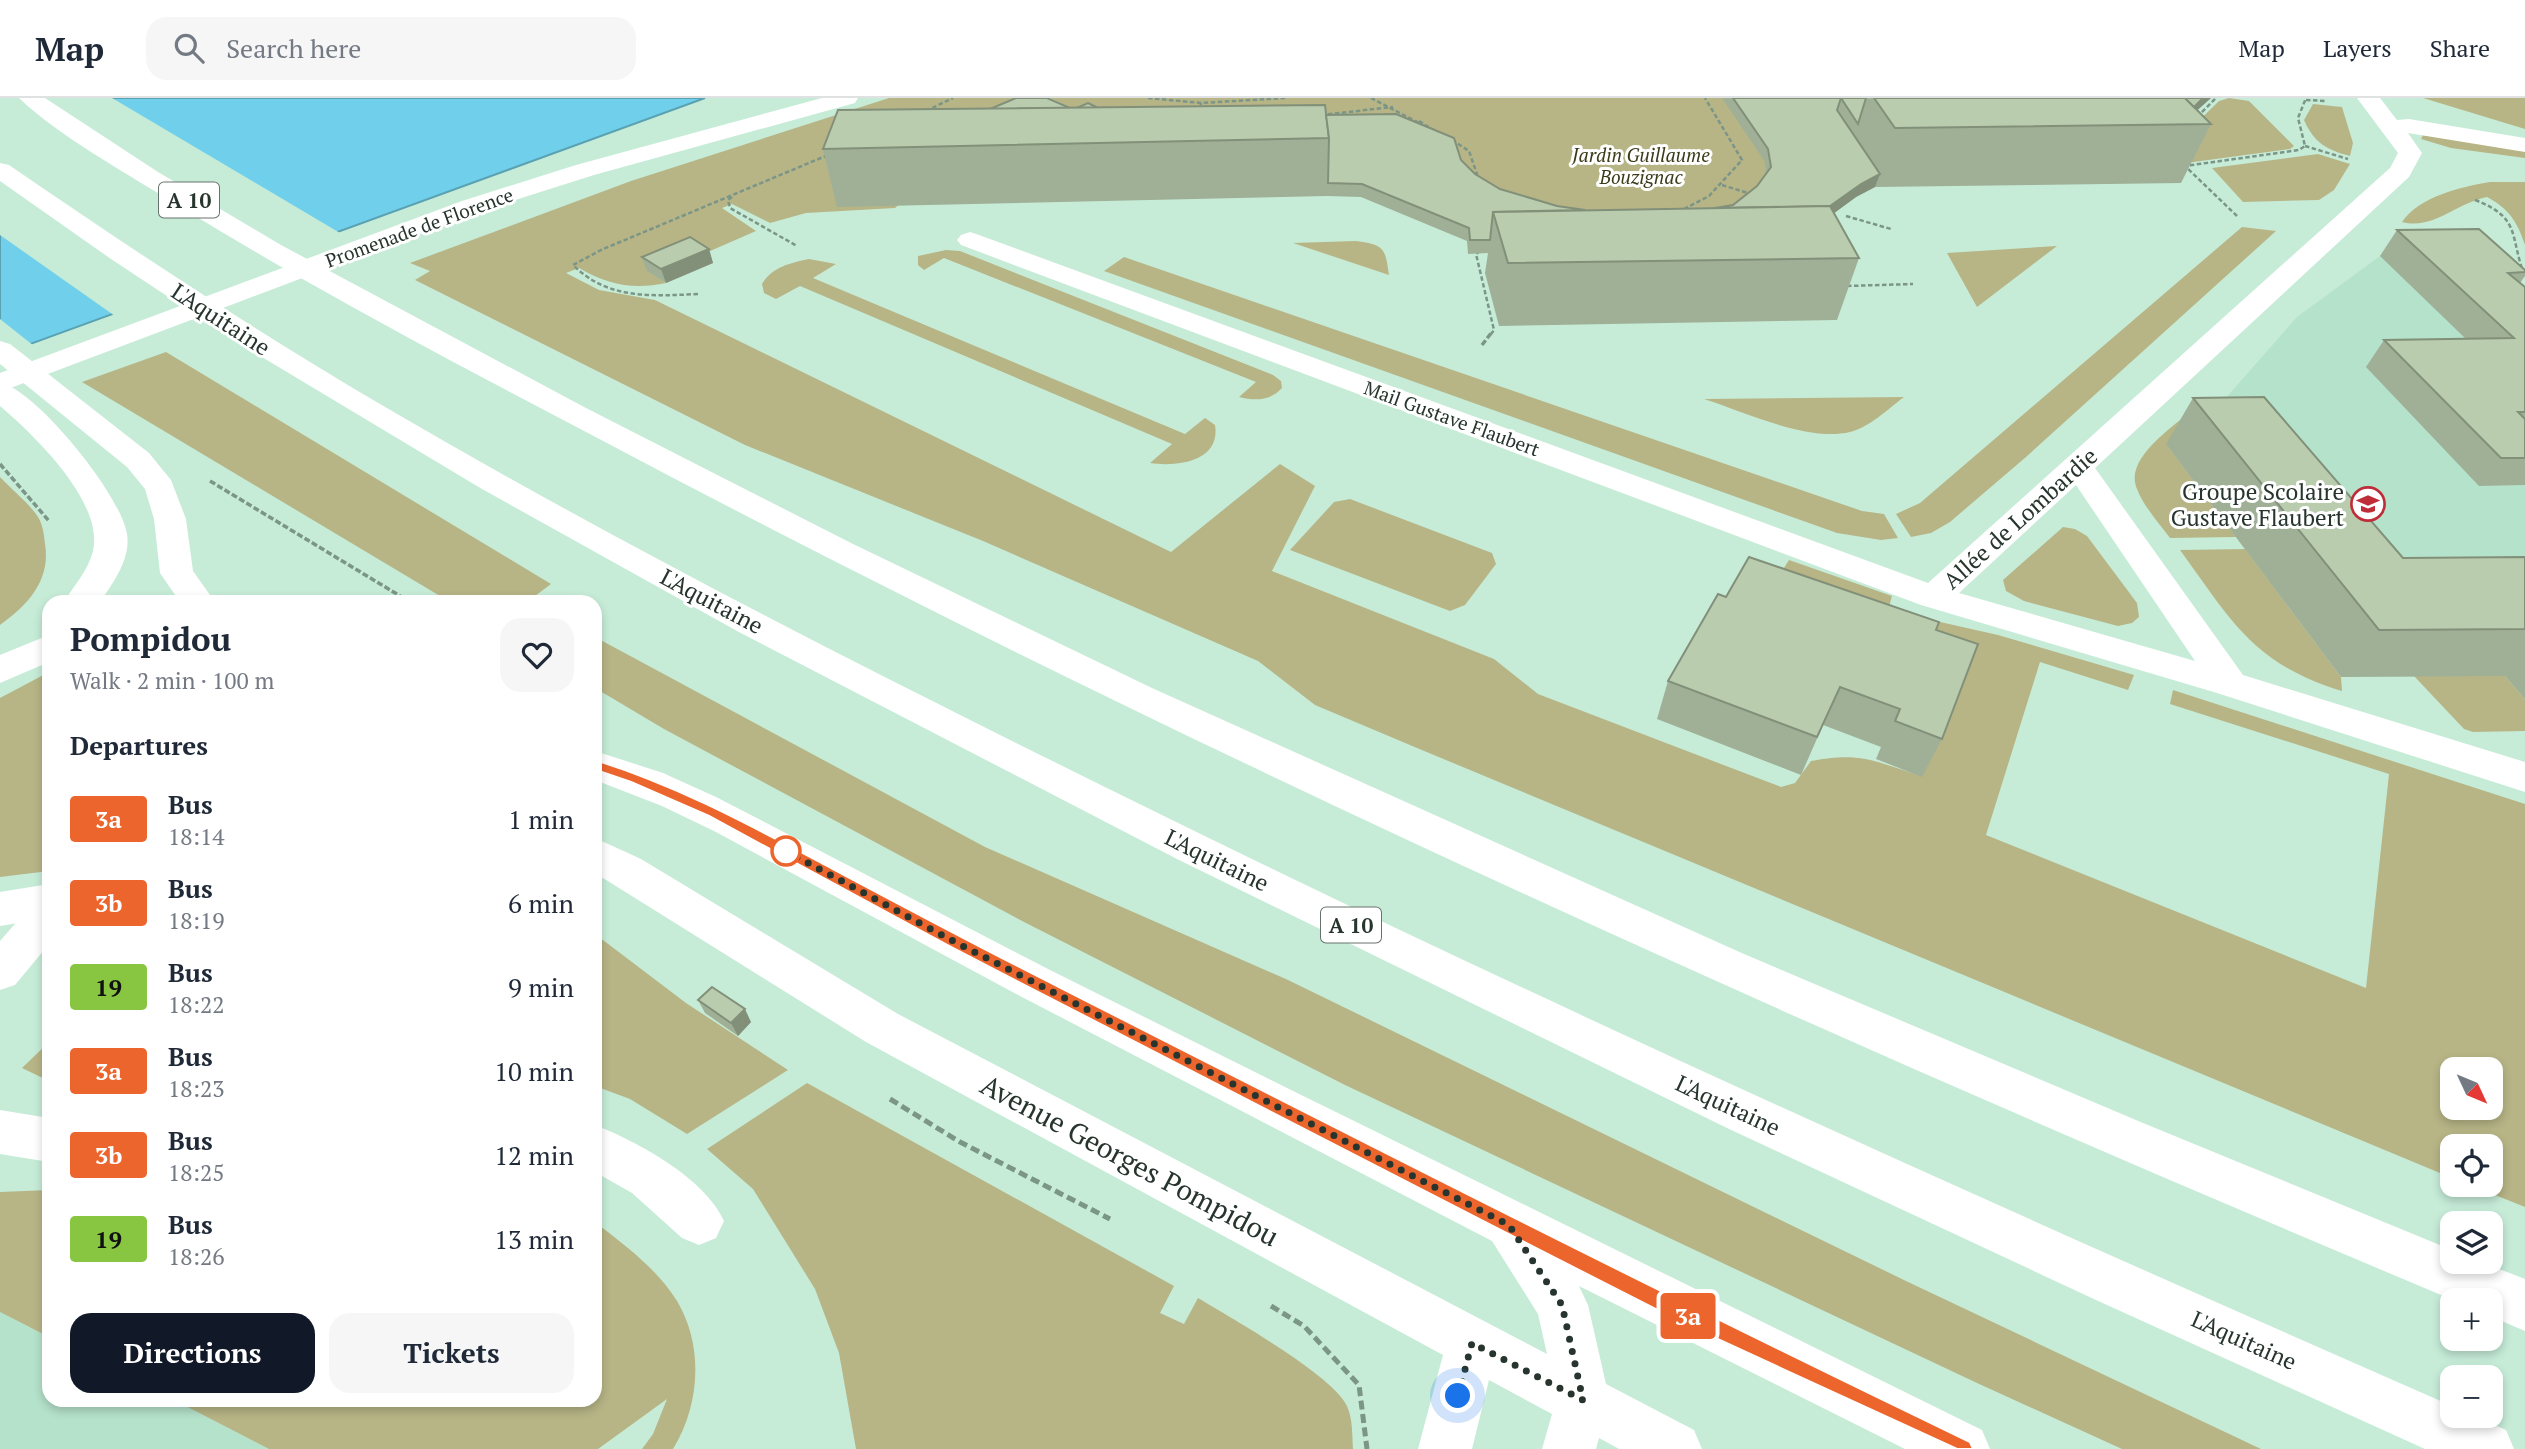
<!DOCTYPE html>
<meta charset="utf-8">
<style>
:root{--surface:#fff;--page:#f6f6f7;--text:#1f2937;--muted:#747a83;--line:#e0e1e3;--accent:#111827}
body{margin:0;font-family:"PT Serif",serif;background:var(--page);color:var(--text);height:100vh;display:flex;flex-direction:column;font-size:26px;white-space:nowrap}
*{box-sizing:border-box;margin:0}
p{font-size:23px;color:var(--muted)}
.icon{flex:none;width:38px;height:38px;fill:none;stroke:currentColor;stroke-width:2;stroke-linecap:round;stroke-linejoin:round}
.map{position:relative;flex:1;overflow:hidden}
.details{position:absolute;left:42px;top:497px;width:560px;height:812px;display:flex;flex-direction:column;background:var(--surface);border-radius:21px;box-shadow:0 4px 10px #0003}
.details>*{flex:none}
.badge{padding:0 14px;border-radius:5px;font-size:24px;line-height:46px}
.needle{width:46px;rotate:134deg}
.buttons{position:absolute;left:2440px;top:959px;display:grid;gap:14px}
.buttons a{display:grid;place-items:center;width:63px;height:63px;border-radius:14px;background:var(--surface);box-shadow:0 4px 10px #0003;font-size:35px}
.you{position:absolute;width:35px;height:35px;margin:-18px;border:5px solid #fff;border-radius:50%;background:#1a73e8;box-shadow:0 0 0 10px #1a73e833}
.map>.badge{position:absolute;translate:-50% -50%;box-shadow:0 0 0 4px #fff}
h2{padding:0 28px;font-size:26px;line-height:63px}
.round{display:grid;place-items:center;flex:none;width:74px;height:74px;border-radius:21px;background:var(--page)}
.head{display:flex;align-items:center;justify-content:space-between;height:119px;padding:0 28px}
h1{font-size:33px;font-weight:700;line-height:52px}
.cta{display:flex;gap:14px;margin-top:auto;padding:14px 28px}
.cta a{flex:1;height:80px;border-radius:21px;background:var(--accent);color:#fff;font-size:28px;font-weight:700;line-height:80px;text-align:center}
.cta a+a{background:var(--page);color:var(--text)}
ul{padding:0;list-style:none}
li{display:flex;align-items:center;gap:21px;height:84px;padding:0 28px}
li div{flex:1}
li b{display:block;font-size:26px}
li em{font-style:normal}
li .badge{min-width:77px;font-weight:700;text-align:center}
header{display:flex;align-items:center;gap:42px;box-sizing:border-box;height:98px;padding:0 35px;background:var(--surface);border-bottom:2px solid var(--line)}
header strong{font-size:33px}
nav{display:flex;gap:38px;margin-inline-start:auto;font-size:24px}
.search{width:490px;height:63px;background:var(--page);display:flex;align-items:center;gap:18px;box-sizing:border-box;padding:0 24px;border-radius:21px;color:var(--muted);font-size:26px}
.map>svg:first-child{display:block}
</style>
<header>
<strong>Map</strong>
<div class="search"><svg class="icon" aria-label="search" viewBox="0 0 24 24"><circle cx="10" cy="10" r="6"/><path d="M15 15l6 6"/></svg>Search here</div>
<nav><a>Map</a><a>Layers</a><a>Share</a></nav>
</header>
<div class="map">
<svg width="2525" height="1351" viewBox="0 0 2525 1351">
<rect width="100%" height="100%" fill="#c6ecd8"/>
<g fill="#b5e2cb">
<path d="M2461 157 2525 370V601L2505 578 2341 579 2166 346 2224 302 2297 219 2380 158Z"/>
<path d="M0 1214 49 1239V1302H174L269 1351H0Z"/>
</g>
<g fill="#b7b586" fill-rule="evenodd">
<path d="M889 0H1027L895 110 806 115 770 125 732 106 722 110 756 133 701 157 648 173 666 185C634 192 608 187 579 170L566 175 599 192 655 202 1171 454 1280 366 1315 388 1272 473 1494 561 1538 596 1781 689 1795 685 1811 663C1862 653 1875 664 1922 678L1909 517 1998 537 2134 577 2128 592 2040 564 1986 737 2366 890 2389 676 2170 606 2173 592 2525 706V1109L2470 1087H2490V1048H2452V1080L1417 650 1315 607 1258 563 983 443 745 347 415 182 430 173 410 165 631 83ZM2452 971H2490V1010H2452Z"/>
<path d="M1050 0H1780L1767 83 1753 102 1651 135 1111 28Z"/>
<path d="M2229 0 2249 3 2294 48 2290 51 2186 65 2179 42 2219 3Z"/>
<path d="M2423 0H2525V31Z"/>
<path d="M2313 6 2342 9 2353 45 2350 58C2327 52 2314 45 2304 22Z"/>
<path d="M2423 37 2525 51V60L2451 50 2421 41Z"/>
<path d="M2318 56 2350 66 2334 92 2319 102 2243 104 2212 70Z"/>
<path d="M2490 84H2525V147C2517 123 2509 111 2487 99 2454 106 2434 132 2402 124 2420 98 2461 89 2490 84Z"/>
<path d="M2242 129 2276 133 2026 359 1950 424 1931 435 1911 439 1896 416 1920 405Z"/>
<path d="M1356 143C1385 147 1385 150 1389 177L1293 145Z"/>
<path d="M2057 148 1977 209 1947 155Z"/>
<path d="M946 152 960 153 1273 277 1281 283 1282 290C1270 303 1255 303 1239 299L1256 284 944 160 924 172 918 167V158Z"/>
<path d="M1124 159 1862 413 1884 416 1898 440 1881 442 1837 435 1104 173Z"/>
<path d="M809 161 836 166 813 180 1185 336 1205 320 1215 327C1221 364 1176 369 1150 365L1172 346 800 188 776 201 764 195 762 186C772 169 790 165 809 161Z"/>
<path d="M166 254 551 486 527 504H450L82 284Z"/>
<path d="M1904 299C1888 311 1870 329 1850 334 1807 344 1745 314 1704 301Z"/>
<path d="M2196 309 2167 347 2236 439 2170 440C2159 425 2144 409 2137 391 2123 360 2176 327 2196 309Z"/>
<path d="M0 379C12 392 29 405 38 419 43 427 44 437 45 446 51 482 28 507 0 527Z"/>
<path d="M1350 401 1492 455 1496 466 1465 507 1450 513 1290 452 1334 404Z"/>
<path d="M2063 429 2075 431 2087 438 2137 505 2139 519 2132 525 2118 528 2024 503 2006 493 2003 482Z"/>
<path d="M2245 451 2341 579 2342 593C2253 566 2231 522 2180 452Z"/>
<path d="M1789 462 1892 498 1889 509 1768 495Z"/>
<path d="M595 539 985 749 1288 882 1906 1183 2261 1351H2122L1977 1285 1345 987 1026 825 664 631 595 590Z"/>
<path d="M49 574V773L0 779V600Z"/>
<path d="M2414 578H2505L2525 601V633L2473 634 2464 631Z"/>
<path d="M595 836 686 905 788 972 687 1036 630 1001 595 988Z"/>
<path d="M49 944V983L22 970Z"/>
<path d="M807 985 1174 1188 1160 1215 1184 1226 1198 1200C1231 1220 1333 1277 1347 1308 1353 1322 1352 1336 1353 1351H856L839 1255 815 1191 753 1091 707 1051Z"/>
<path d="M49 1092V1239L0 1214V1094Z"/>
<path d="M596 1125C625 1147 657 1171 677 1203 704 1248 700 1307 673 1351H642L653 1336 667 1301 598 1351H269L174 1302H595Z"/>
</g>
<path fill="#70d0eb" stroke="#5aa2b2" stroke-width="2" d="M0 0H705L0 257Z"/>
<g fill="#c6ecd8">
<path d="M0 0H112L340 135 115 218 0 137Z"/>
<path d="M0 221 34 248 0 260Z"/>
</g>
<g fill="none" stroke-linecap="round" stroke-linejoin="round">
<g stroke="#7b9587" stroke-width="2.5" stroke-dasharray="4.5 2.5" stroke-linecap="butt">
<path d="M1148 0 1201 5 1286 0"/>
<path d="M1371 0 1419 25"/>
<path d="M2306 2 2326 3"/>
<path d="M926 13 953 0"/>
<path d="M1200 14 1201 5"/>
<path d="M1321 17 1393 9"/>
<path d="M2197 19 2216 0"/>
<path d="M1419 23 1435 33"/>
<path d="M1452 42 1469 53 1479 82"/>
<path d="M2305 48 2348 61"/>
<path d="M1722 87 1751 96"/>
<path d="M732 99 728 102 730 110 797 148"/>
<path d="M2475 102C2522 120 2509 138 2525 179"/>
<path d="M1684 111 1709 98 1742 62 1705 0"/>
<path d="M1846 118 1891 131"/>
<path d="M2237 118 2185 68 2299 52 2305 48 2298 20 2306 0"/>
<path d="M1480 153 1476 156 1494 232 1491 236"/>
<path d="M1847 188 1913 186"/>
<path d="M698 196C652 198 608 202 573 167L601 152 828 57"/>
</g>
<g stroke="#7b9587" stroke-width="3.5" stroke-dasharray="6 2.5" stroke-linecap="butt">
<path d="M1482 247 1492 234"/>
<path d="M0 366 49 423"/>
<path d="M210 383 410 504"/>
</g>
<g stroke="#7b9587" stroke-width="5" stroke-dasharray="9 4.5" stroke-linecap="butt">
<path d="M890 1001 960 1044 1110 1121"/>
<path d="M1271 1208 1304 1228 1359 1287 1367 1351"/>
</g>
<g fill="#fff" fill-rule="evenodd">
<path d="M822 0H858L855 5 594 77 480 113 0 294V275L462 103 576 67Z"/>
<path d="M2357 0H2380L2397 22 2409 21 2525 40V54L2408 35 2422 55 2409 79 2095 370 2243 577 2525 664V694L2217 595 1921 507 961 147 957 142 961 137 970 134 979 137 1928 485 2390 70 2398 55ZM2076 387 2195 563 1959 495Z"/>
<path d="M49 799V846L15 887 0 892V843L34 804Z"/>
<path d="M0 1012 49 1020V1064L0 1056Z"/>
<path d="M595 1027C638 1044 705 1080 724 1123L716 1140 699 1147 682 1140 632 1095 595 1074Z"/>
</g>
<g fill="#fff" fill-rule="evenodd">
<path d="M0 243 10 246 149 355 171 382 186 421 193 473 215 504H180L160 475 154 421 145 391 127 369 0 266Z"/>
<path d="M0 284C38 294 121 397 127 436 131 461 113 485 100 504H64C74 487 88 473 93 453 104 404 34 337 0 308Z"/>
<path d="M49 537V564L0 585V557Z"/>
<path d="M595 653 663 675 716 699 1050 872 1283 988 1982 1332 1990 1351H1905L1579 1188 1588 1207 1606 1286 1694 1332 1702 1351H1619L1599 1340 1596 1351H1542L1552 1316 1489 1282 1472 1351H1418L1443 1257 866 944 595 775V740L641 761 898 916 1547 1256 1538 1216 1492 1143 1020 898 714 733 662 708 595 682Z"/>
<path d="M49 786V820L0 828V794Z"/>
</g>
<g fill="#fff" fill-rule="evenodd">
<path d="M19 0H45L158 74 281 147 586 310 851 445 1152 590 1744 856 2143 1025 2452 1152V1164H2481L2525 1181V1233L2490 1218V1202H2453C1827 939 1207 663 607 345 462 269 317 193 177 107 127 75 61 40 19 0Z"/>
<path d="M0 65 9 67C130 150 252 231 380 306 617 445 864 570 1111 692 1552 910 2001 1110 2452 1308V1318H2474L2506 1332 2514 1351H2425L2096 1202 1727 1030 1177 761 737 533 482 391 232 241 111 161 0 83Z"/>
</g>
</g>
<g fill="#9fb096">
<path d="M1722 0H2211L2197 12 2211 26 2181 85 1875 89 1856 99 1834 115 1859 160 1837 222 1499 228 1485 175 1488 155 1468 156 1467 143 1361 99 1327 98 837 109 823 51 1070 10H1098L1326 17 1461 62 1475 76 1500 91 1557 108 1585 112 1715 110 1733 107 1757 88 1766 76 1765 64Z"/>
<path d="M2397 132 2525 172V178L2520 185 2525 189V387L2479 388 2366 269 2384 242 2466 241 2380 158Z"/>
<path d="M709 151 713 165 666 185 647 173 642 159Z"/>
<path d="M2193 300 2403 460 2525 459V601L2505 578 2341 579 2166 346Z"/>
<path d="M1726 499 1936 532 1942 641 1922 679 1876 661 1881 649 1823 627 1801 677 1657 621 1668 583Z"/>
<path d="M698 902 751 924 738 938 705 915Z"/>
</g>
<g fill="#82907a">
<path d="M2203 0H2211L2182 26H2174Z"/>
<path d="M1880 76 1875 89 1856 99 1814 130 1818 116 1861 86Z"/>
<path d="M709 151 713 165 666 185 661 171Z"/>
<path d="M745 911 751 924 738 938 731 925Z"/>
</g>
<g fill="#b9cdae" stroke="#82907a" stroke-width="2">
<path d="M1016 0H1047L1070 10 990 11Z"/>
<path d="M1733 0H1841L1837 12 1880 76 1861 86 1830 108 1715 110 1733 107 1757 88 1771 69 1768 51Z"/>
<path d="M1841 0H1866L1858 26Z"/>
<path d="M1874 0H2185L2211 26 1895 30Z"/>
<path d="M2185 0H2203L2194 9Z"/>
<path d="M1088 5 1098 10H1077Z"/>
<path d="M1325 7 1329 40 823 51 838 12Z"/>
<path d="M1396 16 1454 40 1461 62 1475 76 1500 91 1557 108 1585 112 1493 114 1490 142H1470L1469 130 1362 86 1328 85 1329 40 1326 17Z"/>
<path d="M1830 108 1859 160 1508 165 1493 114Z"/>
<path d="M2479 131 2525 172V174L2508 175 2525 189V314H2518L2525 321V360H2501L2384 242 2514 240 2397 132Z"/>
<path d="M690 139 709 151 661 171 642 159Z"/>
<path d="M2264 299 2403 460 2525 459V531L2379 532 2193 300Z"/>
<path d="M1749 459 1939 524 1936 532 1978 546 1942 641 1895 623 1900 611 1840 589 1817 639 1668 583 1718 496 1726 499Z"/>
<path d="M712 889 745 911 731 925 698 902Z"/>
</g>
<path fill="#ec652c" stroke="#fff" stroke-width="2" d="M595 662C679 688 755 730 833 771 908 811 983 851 1059 889 1361 1043 1664 1197 1970 1344L1973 1351H1957L1685 1226 1483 1123 949 848 709 718 631 684 590 670V663Z"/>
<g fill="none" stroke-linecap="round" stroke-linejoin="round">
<path stroke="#27352e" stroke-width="7" stroke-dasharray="0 12.6" d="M786 753 955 844 1509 1127 1562 1207 1583 1302 1472 1245 1458 1298"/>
</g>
<defs>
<g id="school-ring" transform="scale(1.75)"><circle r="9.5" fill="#fff" stroke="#be2d38" stroke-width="1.5"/><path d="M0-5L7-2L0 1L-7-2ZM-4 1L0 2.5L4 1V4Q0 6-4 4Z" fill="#be2d38"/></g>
</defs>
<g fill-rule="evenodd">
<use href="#school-ring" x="2368" y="406"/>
</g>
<circle fill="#fff" stroke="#ec652c" stroke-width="3.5" cx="786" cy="753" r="14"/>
<g text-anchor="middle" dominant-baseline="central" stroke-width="6" stroke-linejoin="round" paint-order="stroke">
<g font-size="19" font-style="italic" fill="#3c3a19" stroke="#fff">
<text x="1641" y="56">Jardin Guillaume<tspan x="1641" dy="22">Bouzignac</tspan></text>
</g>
<g font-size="19" fill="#27352e" stroke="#fff">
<text transform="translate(419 129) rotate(-20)">Promenade de Florence</text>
<text transform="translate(1452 320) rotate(20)">Mail Gustave Flaubert</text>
</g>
<g fill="#fff" stroke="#68726d" stroke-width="2">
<rect x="159" y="84.5" width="60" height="35" rx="5"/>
<rect x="1321" y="809.5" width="60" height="35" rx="5"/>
</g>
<g font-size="21" font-weight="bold" fill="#27352e">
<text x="189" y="102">A 10</text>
<text x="1351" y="827">A 10</text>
</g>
<g font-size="23" fill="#27352e" stroke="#fff">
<text transform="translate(221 221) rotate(33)">L'Aquitaine</text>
<text transform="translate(2020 420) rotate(-42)">Allée de Lombardie</text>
<text transform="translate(712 503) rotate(28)">L'Aquitaine</text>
<text transform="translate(1217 762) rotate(26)">L'Aquitaine</text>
<text transform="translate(1728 1007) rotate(25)">L'Aquitaine</text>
<text transform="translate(2244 1242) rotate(24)">L'Aquitaine</text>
</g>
<g font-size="23" fill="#27352e" stroke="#fff" text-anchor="end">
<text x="2344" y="393">Groupe Scolaire<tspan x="2344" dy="26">Gustave Flaubert</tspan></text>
</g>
<g font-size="28" fill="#27352e" stroke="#fff">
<text transform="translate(1130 1062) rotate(28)">Avenue Georges Pompidou</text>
</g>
</g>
</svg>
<div class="buttons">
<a><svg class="needle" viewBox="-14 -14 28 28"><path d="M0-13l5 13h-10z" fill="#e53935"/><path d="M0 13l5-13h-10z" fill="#747a83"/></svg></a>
<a><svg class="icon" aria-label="locate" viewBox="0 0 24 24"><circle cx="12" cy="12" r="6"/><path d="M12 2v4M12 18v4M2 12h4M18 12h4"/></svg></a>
<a><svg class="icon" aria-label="layers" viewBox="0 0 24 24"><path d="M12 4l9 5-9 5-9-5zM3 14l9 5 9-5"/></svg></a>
<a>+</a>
<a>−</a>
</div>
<div class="you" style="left:1458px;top:1298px"></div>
<b class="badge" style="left:1688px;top:1218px;background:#ec652c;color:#fff">3a</b>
<section class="details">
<div class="head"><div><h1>Pompidou</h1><p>Walk · 2 min · 100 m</p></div><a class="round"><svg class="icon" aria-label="heart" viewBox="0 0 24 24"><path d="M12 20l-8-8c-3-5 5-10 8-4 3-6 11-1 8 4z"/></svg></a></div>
<h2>Departures</h2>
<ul>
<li><span class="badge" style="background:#ec652c;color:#fff">3a</span><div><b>Bus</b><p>18:14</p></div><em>1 min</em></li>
<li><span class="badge" style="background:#ec652c;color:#fff">3b</span><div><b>Bus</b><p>18:19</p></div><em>6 min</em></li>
<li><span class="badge" style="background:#88c540;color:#111">19</span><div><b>Bus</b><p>18:22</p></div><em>9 min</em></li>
<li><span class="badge" style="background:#ec652c;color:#fff">3a</span><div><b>Bus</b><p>18:23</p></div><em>10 min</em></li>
<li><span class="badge" style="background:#ec652c;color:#fff">3b</span><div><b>Bus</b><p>18:25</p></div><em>12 min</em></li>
<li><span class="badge" style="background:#88c540;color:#111">19</span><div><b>Bus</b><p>18:26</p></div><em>13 min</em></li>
</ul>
<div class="cta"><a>Directions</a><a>Tickets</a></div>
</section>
</div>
